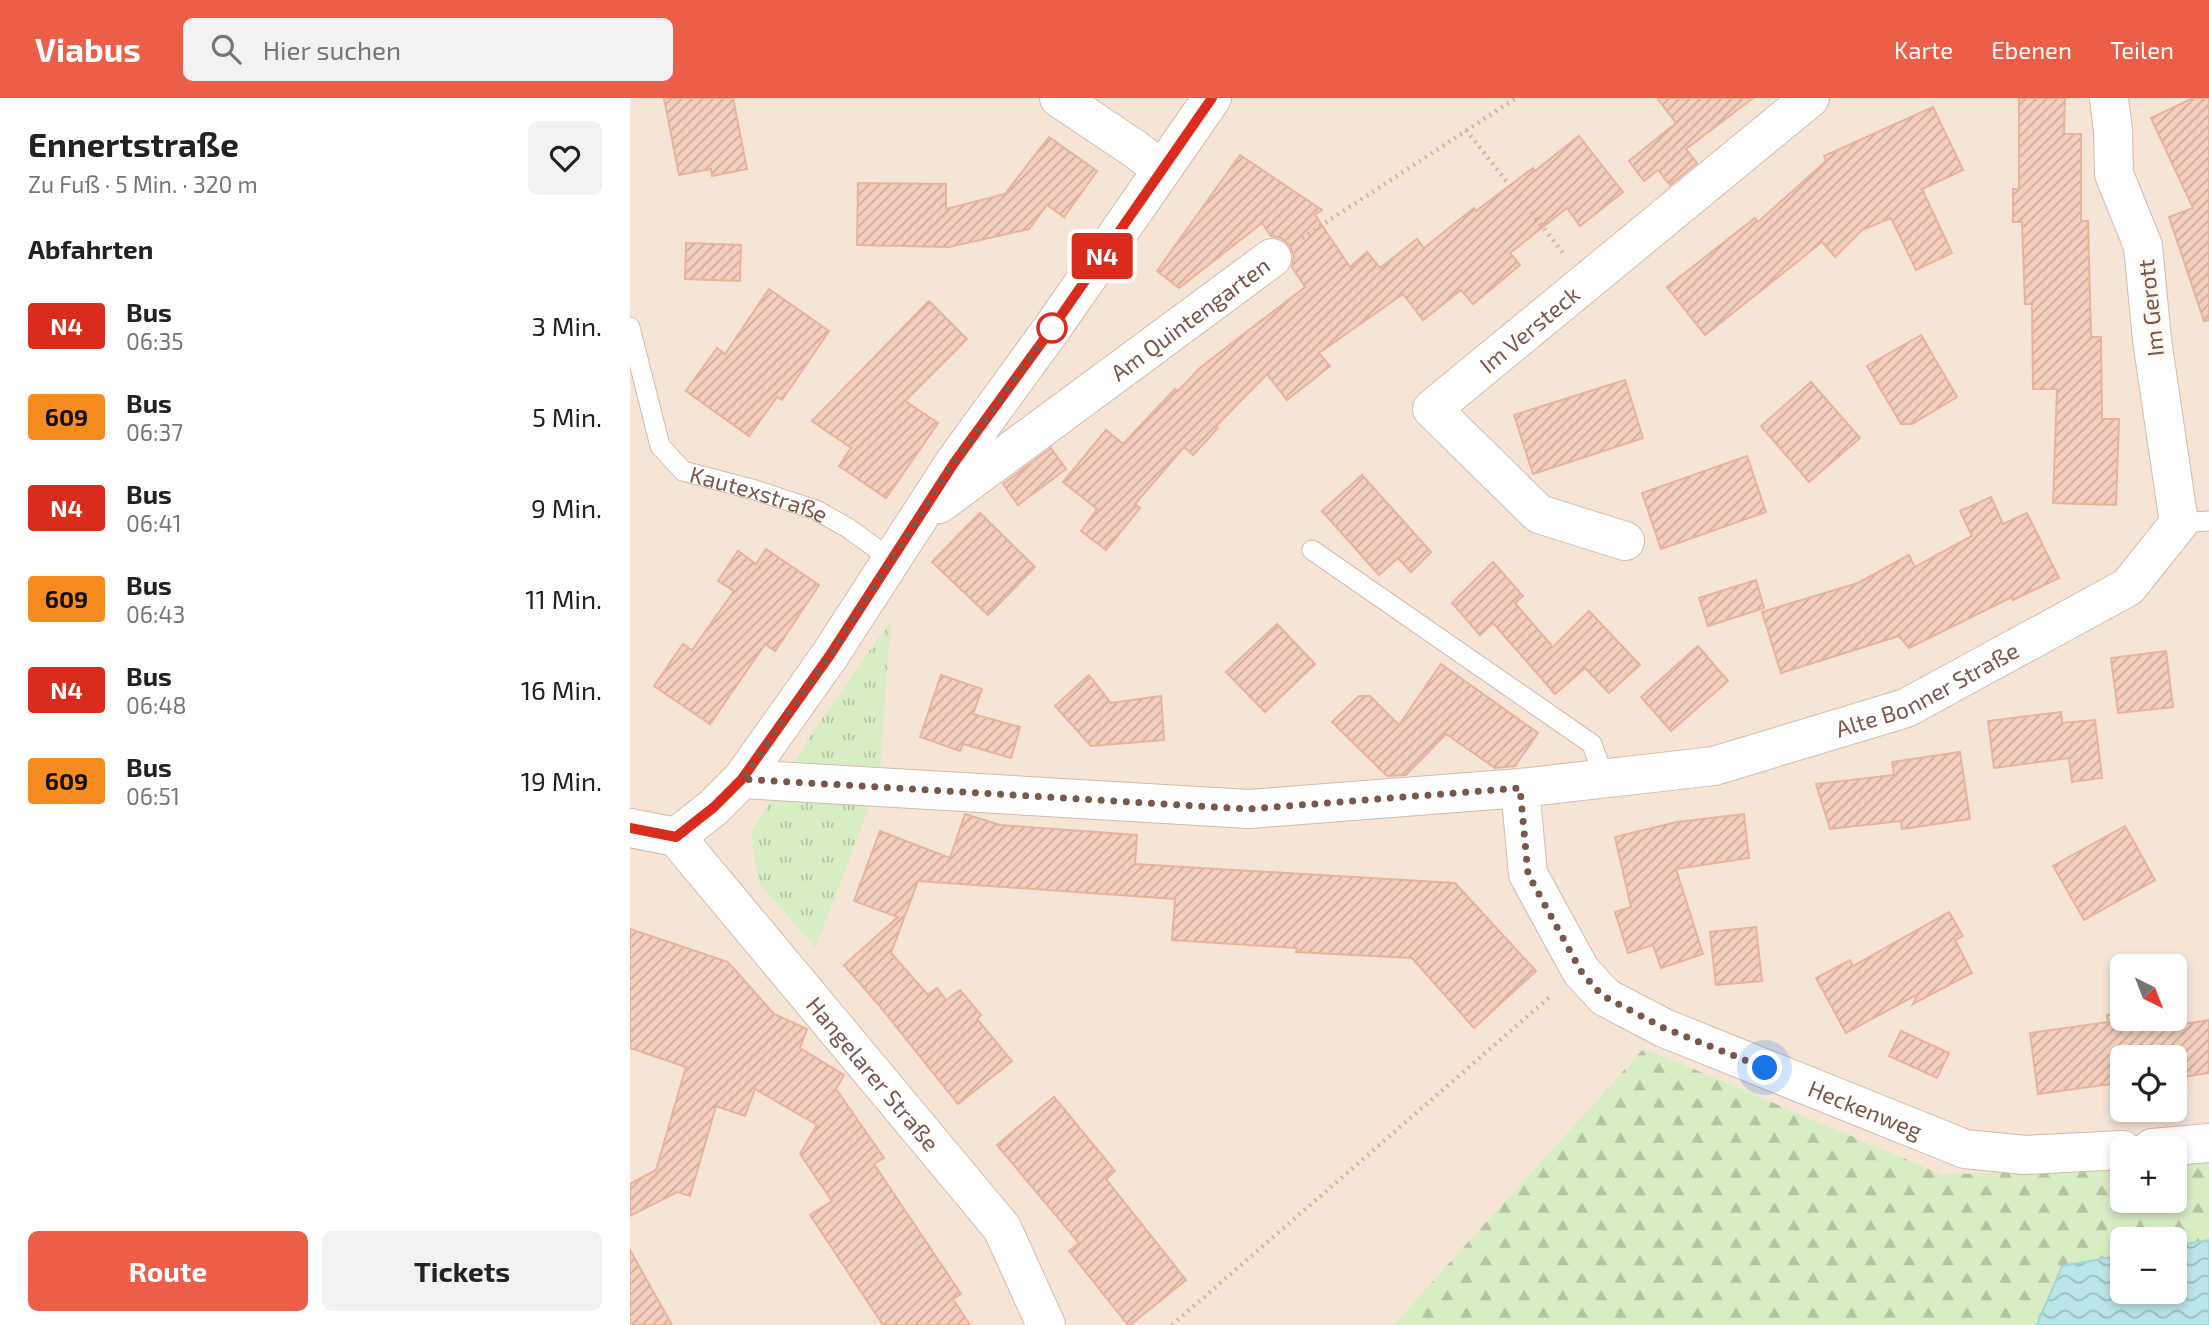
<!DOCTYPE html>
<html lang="de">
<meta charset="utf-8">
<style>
:root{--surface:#fff;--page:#f2f2f2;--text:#222;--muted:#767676;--accent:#ed5e48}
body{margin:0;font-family:"Exo 2",sans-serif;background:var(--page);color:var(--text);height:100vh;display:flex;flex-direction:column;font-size:26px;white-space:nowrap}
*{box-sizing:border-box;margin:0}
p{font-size:23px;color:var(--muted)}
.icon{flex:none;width:38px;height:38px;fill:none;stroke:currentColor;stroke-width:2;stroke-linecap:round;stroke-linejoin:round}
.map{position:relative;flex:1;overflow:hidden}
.sheet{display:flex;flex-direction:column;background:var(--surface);width:630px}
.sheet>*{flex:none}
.badge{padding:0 14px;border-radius:5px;font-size:24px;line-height:46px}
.needle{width:46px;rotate:138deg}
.tools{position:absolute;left:1480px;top:856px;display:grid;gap:14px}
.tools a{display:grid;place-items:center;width:77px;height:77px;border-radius:10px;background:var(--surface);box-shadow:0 4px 10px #0003;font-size:35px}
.you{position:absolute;width:35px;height:35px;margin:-18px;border:5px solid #fff;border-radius:50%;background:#1a73e8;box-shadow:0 0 0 10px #1a73e833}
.map>.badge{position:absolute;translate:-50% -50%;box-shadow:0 0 0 4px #fff}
h2{padding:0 28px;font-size:26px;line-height:63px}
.round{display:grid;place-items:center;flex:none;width:74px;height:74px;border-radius:10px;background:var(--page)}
.head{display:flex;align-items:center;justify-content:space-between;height:119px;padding:0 28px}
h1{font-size:33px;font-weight:700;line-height:52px}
.primary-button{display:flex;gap:14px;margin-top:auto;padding:14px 28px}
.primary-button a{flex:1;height:80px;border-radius:10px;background:var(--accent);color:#fff;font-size:28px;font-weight:700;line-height:80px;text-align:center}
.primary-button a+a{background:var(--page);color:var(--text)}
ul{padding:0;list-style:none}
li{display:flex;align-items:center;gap:21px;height:91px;padding:0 28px}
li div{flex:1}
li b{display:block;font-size:26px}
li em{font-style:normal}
li .badge{min-width:77px;font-weight:700;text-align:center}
header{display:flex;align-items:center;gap:42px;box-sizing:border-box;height:98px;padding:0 35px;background:var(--accent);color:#fff}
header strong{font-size:33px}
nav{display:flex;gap:38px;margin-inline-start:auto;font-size:24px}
.search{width:490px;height:63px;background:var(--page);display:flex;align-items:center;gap:18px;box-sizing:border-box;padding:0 24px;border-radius:10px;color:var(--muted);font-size:26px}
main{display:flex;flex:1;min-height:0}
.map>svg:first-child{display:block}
</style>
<header>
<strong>Viabus</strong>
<div class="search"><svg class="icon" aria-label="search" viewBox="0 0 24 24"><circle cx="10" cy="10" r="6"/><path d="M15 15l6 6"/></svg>Hier suchen</div>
<nav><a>Karte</a><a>Ebenen</a><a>Teilen</a></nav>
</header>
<main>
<section class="sheet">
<div class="head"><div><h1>Ennertstraße</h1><p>Zu Fuß · 5 Min. · 320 m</p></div><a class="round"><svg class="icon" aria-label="heart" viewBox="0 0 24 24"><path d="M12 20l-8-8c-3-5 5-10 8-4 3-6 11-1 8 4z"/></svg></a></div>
<h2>Abfahrten</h2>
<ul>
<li><span class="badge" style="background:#da2c1c;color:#fff">N4</span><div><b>Bus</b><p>06:35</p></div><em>3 Min.</em></li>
<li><span class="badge" style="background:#f68b1f;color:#111">609</span><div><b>Bus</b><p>06:37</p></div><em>5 Min.</em></li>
<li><span class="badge" style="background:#da2c1c;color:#fff">N4</span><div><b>Bus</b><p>06:41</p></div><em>9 Min.</em></li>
<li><span class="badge" style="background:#f68b1f;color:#111">609</span><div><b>Bus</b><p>06:43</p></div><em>11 Min.</em></li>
<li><span class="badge" style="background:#da2c1c;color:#fff">N4</span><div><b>Bus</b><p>06:48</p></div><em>16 Min.</em></li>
<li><span class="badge" style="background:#f68b1f;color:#111">609</span><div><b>Bus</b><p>06:51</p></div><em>19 Min.</em></li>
</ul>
<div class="primary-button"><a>Route</a><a>Tickets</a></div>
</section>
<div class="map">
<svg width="1579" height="1227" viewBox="0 0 1579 1227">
<defs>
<pattern id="grass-tufts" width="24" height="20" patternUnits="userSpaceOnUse" patternTransform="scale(1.75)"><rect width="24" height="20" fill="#d9edc5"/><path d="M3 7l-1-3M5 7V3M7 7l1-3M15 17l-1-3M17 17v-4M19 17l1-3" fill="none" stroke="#b5c3a2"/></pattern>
<pattern id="forest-firs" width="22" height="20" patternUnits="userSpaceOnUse" patternTransform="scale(1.75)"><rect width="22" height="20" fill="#d9edc5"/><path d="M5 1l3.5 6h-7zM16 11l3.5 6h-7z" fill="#b5c3a2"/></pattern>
<pattern id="water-waves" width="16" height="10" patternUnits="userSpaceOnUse" patternTransform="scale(1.75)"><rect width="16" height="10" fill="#bbe6e9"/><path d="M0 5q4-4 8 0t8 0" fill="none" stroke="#9dbdbf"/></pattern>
<pattern id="building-hatch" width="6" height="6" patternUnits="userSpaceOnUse" patternTransform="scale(1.75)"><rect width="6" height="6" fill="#f5cfbe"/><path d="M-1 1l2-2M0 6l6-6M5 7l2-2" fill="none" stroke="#cbab9c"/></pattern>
</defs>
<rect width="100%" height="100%" fill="#fef3e8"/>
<path fill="#f6e4d6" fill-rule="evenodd" d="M0 0H1579V1064L1493 1050V1068L1313 1078 1014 950 763 1227H0ZM260 524 185 849H184L128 784 121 735 183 633ZM1493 868H1545V920H1493ZM1493 959H1545V1012H1493Z"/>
<path fill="url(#grass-tufts)" d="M261 522 249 684 185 850 128 784 121 735 183 633Z"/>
<path fill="url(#forest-firs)" d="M1014 950 1313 1077 1493 1068V1102H1545V1066L1579 1064V1142L1545 1148V1141H1493V1157L1432 1168 1407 1227H763Z"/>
<path fill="url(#water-waves)" stroke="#a0d7db" stroke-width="2" d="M1579 1142V1227H1407L1432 1168 1493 1157V1194H1545V1148Z"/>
<g fill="url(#building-hatch)" stroke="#e8b39d" stroke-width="2">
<path d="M34 0H103L117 71 82 78 81 71 49 77Z"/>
<path d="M1027 0H1123L1056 51 1067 65 1040 87 1028 72 1014 83 999 63 1046 25Z"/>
<path d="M1389 0H1435L1434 36H1451V123H1458L1461 239H1471L1472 321H1489L1486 407 1423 405 1427 291H1403L1402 206H1395L1392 124H1383V91H1389Z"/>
<path d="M1563 0H1579V222L1574 223 1539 119 1563 110 1521 20Z"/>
<path d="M1303 9 1333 72 1292 91 1322 155 1286 172 1261 120 1232 132 1205 159 1192 144 1075 237 1037 189 1125 120 1128 124 1196 63 1194 58Z"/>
<path d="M949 38 993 94 950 128 937 110 880 155 890 167 843 206 831 192 793 222 773 196 689 255 700 268 657 302 637 276 586 328 588 330 563 357 554 349 505 406 510 410 476 452 451 433 467 411 433 384 476 332 493 346 545 291 548 293 571 269 675 189 662 169 664 158 660 148 651 140 641 138 632 125 549 190 527 173 610 57 692 112 685 117 720 169 737 154 750 170 787 141 794 150 844 110 846 113 903 70 905 73Z"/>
<path d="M419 39 467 73 434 119 417 107 399 131 319 149 227 147 228 85 316 86V111L375 96Z"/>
<path d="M56 145 111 147 110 183 55 181Z"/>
<path d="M139 191 199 233 152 302 147 299 119 338 56 293 87 250 95 256Z"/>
<path d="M299 203 337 241 275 303 308 325 256 400 209 368 221 350 182 323Z"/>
<path d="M1291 237 1327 299 1282 326H1271L1237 268Z"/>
<path d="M995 282 1013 340 903 376 884 317Z"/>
<path d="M1181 284 1230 340 1179 384 1131 328Z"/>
<path d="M421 350 436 371 388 407 373 386Z"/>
<path d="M1117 358 1136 414 1031 451 1012 395Z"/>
<path d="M732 377 801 454 781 474 768 460 749 477 692 413Z"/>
<path d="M1361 399 1373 426 1397 415 1429 480 1383 502 1382 499 1279 550 1269 538 1151 575 1132 514 1228 485 1279 457 1285 469 1342 438 1330 413Z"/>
<path d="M350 415 405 469 358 517 302 464Z"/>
<path d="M136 451 189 487 145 553 135 546 80 626 24 588 53 546 62 552 104 493 88 483 108 453 126 466Z"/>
<path d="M863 464 893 498 885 505 923 549 959 513 1010 567 979 595 955 570 925 596 863 525 850 537 822 505Z"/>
<path d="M1126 482 1134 510 1078 528 1069 500Z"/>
<path d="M647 526 685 566 635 614 596 574Z"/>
<path d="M1068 548 1098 583 1041 633 1011 599Z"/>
<path d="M1536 553 1543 609 1488 615 1481 560Z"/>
<path d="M811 566 908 635 885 668 865 670 816 636 776 677 757 678 702 624 729 598H740L769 627Z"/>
<path d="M311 577 352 591 343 616 390 629 381 660 333 646 330 653 290 639Z"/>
<path d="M459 577 481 605 531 598 534 642 461 648 425 608Z"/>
<path d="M1431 614 1432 625 1465 622 1472 680 1442 684 1439 660 1364 670 1358 623Z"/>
<path d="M1330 654 1340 721 1272 731 1271 723 1200 731 1186 686 1264 677 1262 664Z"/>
<path d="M335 716 370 727 507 737 505 766 825 785 906 873 844 930 782 860 666 854 667 850 542 842 545 801 288 783 261 855 298 897 307 890 316 902 330 892 351 917 347 921 382 963 328 1006 248 906 214 867 268 819 224 803 250 733 320 760Z"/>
<path d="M1114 716 1119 760 1046 771 1073 856 1031 870 1023 847 998 855 985 814 1001 809 985 739 1047 724Z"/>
<path d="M1495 728 1525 782 1454 822 1423 768Z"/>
<path d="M1319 814 1333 838 1325 842 1342 875 1283 906 1288 896 1216 935 1186 880 1220 862 1223 868Z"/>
<path d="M1126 829 1132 883 1086 887 1080 834Z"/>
<path d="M0 831 98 864 144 916 177 931 170 950 214 977 206 991 254 1060 244 1066 331 1196 323 1201 340 1227H253L180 1117 202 1103 170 1056 187 1027 125 991 115 1018 86 1008 60 1098 47 1094 0 1118V1086L26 1072 56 969 0 950Z"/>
<path d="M1545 909 1548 927 1579 922V975L1545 980V959H1493V988L1488 989 1487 985 1408 996 1400 935 1478 924 1477 917 1493 914V920H1545Z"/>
<path d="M1271 933 1319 955 1307 980 1259 958Z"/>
<path d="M424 999 485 1073 476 1081 556 1182 500 1227H498L439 1153 449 1145 367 1047Z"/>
<path d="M0 1152 42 1227H0Z"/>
</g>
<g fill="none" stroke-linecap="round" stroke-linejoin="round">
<g stroke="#d3bcaf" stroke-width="21">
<g id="service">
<path id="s1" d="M0 229 30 348 53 373 125 392 186 412 218 430 262 462"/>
<path d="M1549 425 1579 423"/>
<path d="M682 452 962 646 974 680"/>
</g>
</g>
<g stroke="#d3bcaf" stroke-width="40">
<g id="minor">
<path d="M429 0 505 51 531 71"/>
<path id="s2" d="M309 406 642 160"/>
<path id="s3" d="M995 443 909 416 802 311 1180 0"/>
<path id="s4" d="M112 681 619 711 890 690 1084 668 1276 610 1498 489 1549 425 1522 242 1513 148 1484 76 1483 33 1479 0"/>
<path id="s5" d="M890 690 898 776 951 873 975 899 1034 930 1335 1051 1395 1057 1493 1052"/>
<path d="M0 730 46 739"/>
<path d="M46 739 84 709 112 681 200 557 324 365 423 229 582 0"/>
<path id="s6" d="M46 739 372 1130 416 1227"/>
<path d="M1522 1050 1579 1045"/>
</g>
</g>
<g stroke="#dab2a0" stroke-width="4.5" stroke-dasharray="2 5" stroke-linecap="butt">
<path d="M836 32 934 156"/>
<path d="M672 140 886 0"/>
<path d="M542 1227 922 897"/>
</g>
<use href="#service" stroke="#fff" stroke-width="19"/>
<use href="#minor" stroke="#fff" stroke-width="38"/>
</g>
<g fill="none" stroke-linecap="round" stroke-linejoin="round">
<g stroke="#fff" stroke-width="16">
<path id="line" d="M0 730 46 739 84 709 112 681 200 557 324 365 423 229 582 0"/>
</g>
<use href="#line" stroke="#da2c1c" stroke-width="10"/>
<path stroke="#7a574a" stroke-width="7" stroke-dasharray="0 12.6" d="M422 230 324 365 200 557 112 681 619 711 890 690 898 776 951 873 965 890 975 899 1034 930 1135 970"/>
</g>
<circle fill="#fff" stroke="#da2c1c" stroke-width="3.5" cx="422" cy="230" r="14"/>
<g text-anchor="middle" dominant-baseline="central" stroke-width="5" stroke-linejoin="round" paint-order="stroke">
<g font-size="23" fill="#7a574a" stroke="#fff8f0">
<text transform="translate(1520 210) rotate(-96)">Im Gerott</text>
<text stroke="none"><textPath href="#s2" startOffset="312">Am Quintengarten</textPath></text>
<text stroke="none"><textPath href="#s3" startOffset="366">Im Versteck</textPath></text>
<text stroke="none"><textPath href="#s1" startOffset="236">Kautexstraße</textPath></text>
<text stroke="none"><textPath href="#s4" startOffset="1202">Alte Bonner Straße</textPath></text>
<text stroke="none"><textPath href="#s6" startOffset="308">Hangelarer Straße</textPath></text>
<text stroke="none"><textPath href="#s5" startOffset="516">Heckenweg</textPath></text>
</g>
</g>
</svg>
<div class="tools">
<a><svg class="needle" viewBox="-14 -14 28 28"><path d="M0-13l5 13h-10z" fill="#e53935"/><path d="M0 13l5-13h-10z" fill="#767676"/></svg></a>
<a><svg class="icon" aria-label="locate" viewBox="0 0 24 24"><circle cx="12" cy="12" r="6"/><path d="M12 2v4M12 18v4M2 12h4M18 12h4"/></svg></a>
<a>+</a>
<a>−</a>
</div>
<div class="you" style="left:1135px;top:970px"></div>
<b class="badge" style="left:472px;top:158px;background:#da2c1c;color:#fff">N4</b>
</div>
</main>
